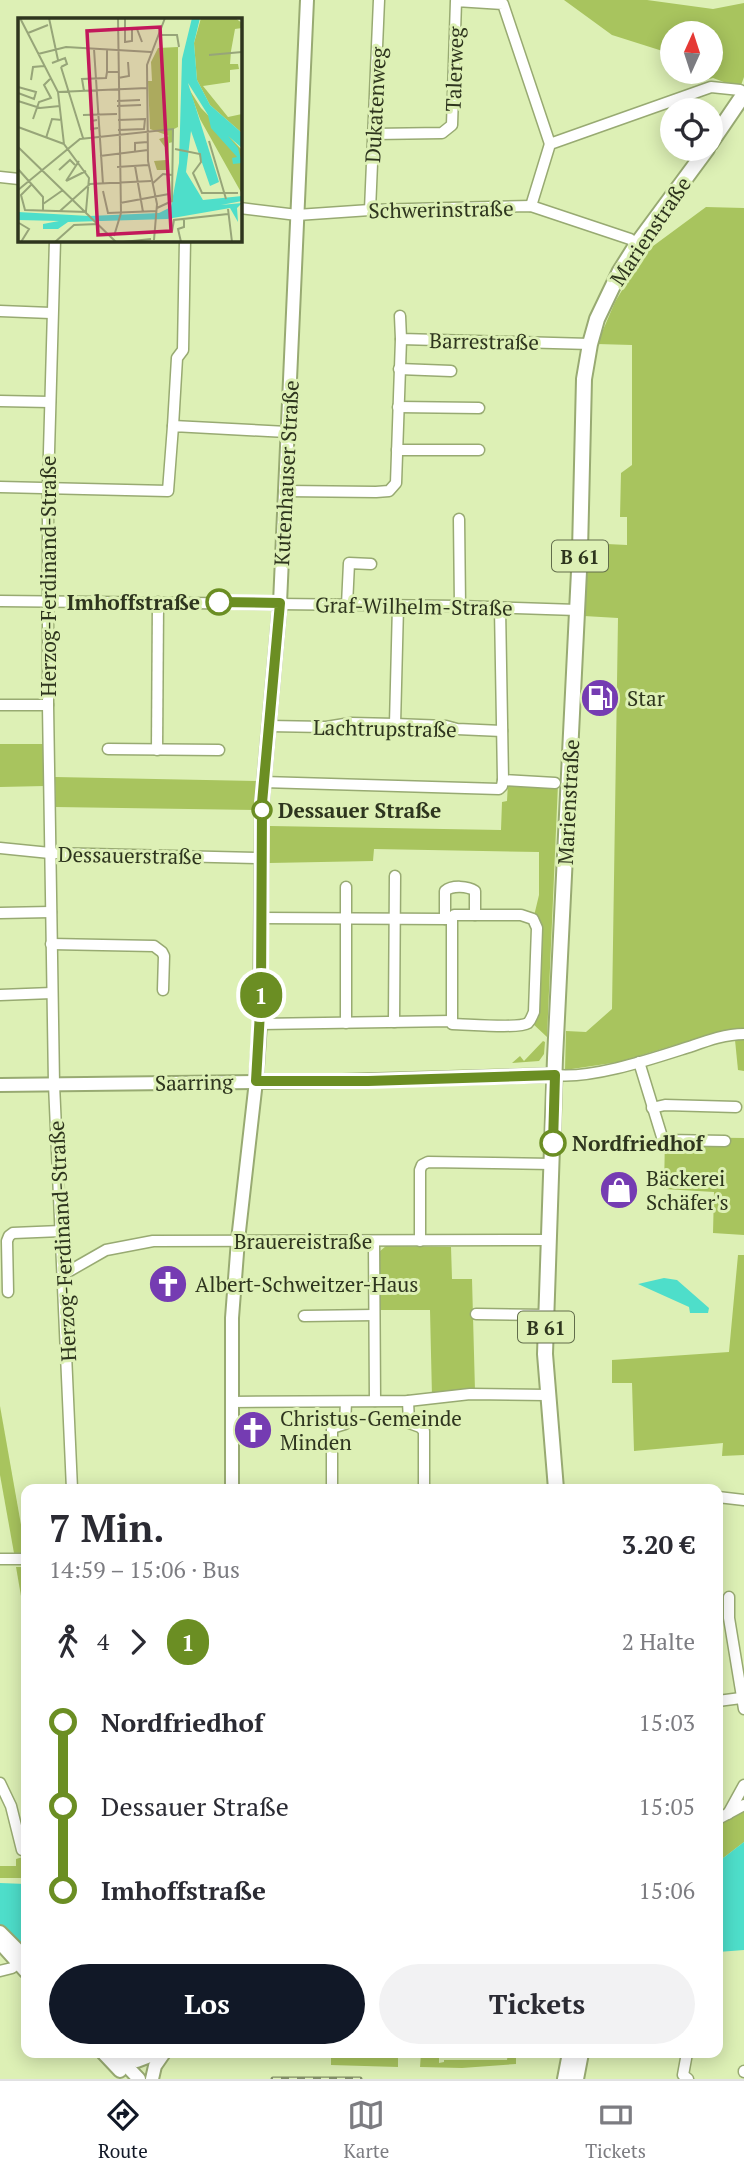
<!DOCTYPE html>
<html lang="de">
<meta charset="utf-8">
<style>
:root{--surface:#fff;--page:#f2f2f3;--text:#2b2b33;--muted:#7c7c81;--line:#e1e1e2;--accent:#111827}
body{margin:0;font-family:"PT Serif",serif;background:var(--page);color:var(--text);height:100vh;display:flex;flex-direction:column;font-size:26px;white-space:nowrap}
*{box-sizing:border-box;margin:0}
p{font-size:23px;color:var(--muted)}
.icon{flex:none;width:38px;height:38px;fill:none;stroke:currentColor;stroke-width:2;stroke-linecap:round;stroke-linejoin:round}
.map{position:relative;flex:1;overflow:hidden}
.side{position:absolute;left:21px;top:1484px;width:702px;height:574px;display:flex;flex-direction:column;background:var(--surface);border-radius:14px;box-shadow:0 4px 18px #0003}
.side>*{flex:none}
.badge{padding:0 14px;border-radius:23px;font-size:24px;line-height:46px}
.needle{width:46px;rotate:3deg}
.fabs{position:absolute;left:660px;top:21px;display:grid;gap:14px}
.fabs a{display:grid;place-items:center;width:63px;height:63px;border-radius:50%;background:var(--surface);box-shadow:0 4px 18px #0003;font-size:35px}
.map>.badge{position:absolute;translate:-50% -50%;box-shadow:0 0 0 4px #fff}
.legs{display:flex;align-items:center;gap:10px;height:77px;padding:0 28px;font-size:23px}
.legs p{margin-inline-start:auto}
.summary{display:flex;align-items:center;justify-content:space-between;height:119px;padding:0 28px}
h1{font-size:38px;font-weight:800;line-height:52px}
.button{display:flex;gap:14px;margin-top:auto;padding:14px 28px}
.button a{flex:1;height:80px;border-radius:42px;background:var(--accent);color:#fff;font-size:28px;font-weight:800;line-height:80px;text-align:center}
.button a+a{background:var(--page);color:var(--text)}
ul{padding:0 28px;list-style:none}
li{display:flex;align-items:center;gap:24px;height:84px;font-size:26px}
li i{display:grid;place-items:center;width:10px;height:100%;margin:0 9px;background:currentColor}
li i::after{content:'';width:18px;height:18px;margin:-9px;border:5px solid;border-radius:50%;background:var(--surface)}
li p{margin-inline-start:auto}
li:first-child i{background:linear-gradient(#0000 50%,currentColor 0)}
li:last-child i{background:linear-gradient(currentColor 50%,#0000 0)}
.dock{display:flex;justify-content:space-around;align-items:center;height:98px;border-top:2px solid var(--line);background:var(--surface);font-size:19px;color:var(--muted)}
.dock a{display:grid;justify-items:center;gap:4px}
.dock .on{color:var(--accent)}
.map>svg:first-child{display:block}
</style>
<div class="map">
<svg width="744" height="2079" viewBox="0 0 744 2079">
<rect width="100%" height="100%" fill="#ddf0b5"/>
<g fill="#a8c45e">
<path d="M564 0H647L713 9 744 3V77L740 88 713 78 694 83 690 72H710V33H672V54L612 35Z"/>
<path d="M706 207 744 208V1030H730L715 1033 619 1062 565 1070 566 1031 586 1032 612 1009 618 618 584 616 587 543 627 545V517H620L621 473 632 465V345L597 344 615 302 645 252Z"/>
<path d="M0 744H44L45 786 0 787Z"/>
<path d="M55 777 256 781 255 810 56 807Z"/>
<path d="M508 782 558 784 547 1037 531 1022 534 916 539 895V852L374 849 373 861 269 863 270 826 501 830 502 802 507 801Z"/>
<path d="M735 1040H744V1071L738 1070Z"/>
<path d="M543 1041 545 1042 544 1054 539 1061 512 1063 520 1056 524 1061Z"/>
<path d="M665 1137 744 1138V1235L713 1233 714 1192 664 1189Z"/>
<path d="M386 1246 451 1247 452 1279H472L475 1391 432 1397 430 1310H380L379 1252Z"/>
<path d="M738 1255H744V1455L722 1456 723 1443 634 1451 632 1383H612V1360L729 1352Z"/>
<path d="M0 1406 26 1553H14L0 1475Z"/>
<path d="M16 1567H26V1625Z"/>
<path d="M744 1811V1842L718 1862V1823Z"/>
<path d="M26 1856V1878H0V1866H16V1859Z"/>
<path d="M331 2053H398V2067L331 2065Z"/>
<path d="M421 2053H439V2063L444 2062V2060H507L508 2053H516V2064L462 2068 420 2067Z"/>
</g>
<g fill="#4edeca">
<path d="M664 1278 677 1280 709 1308 708 1313H690L689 1307 638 1284Z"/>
<path d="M744 1842V1950L718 1952V1862Z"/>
<path d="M0 1883 26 1884V1943H0Z"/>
</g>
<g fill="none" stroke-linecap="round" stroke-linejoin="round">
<g stroke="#98aa72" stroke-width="13">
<g id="street">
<path d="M374 134 442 133 452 125 456 1 503 4 550 144"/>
<path d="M0 177 19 179"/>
<path d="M531 206 550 144 711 87 740 90 744 92"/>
<path d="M240 208 297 215 370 210 531 206 630 239 637 244"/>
<path d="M370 210 379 0"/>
<path d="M55 240 48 487V705L54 1084 72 1489"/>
<path d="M0 311 51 313"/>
<path d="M400 316 401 339 590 344"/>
<path d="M399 369 451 371"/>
<path d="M0 401 50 402"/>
<path d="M398 407 479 408"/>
<path d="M173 426 177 358 183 350 185 240"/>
<path d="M397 450H479"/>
<path d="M0 487 168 491 173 426 287 432"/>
<path d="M285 491 376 492 389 491 396 483 401 339"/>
<path d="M459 519 460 606"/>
<path d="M0 601 460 606 577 610"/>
<path d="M347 605 349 563 371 564"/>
<path d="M500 608 503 780 555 783"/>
<path d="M0 705H48"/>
<path d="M395 724 398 606"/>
<path d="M268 726 326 727 351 723 395 724 446 726 457 729 502 731"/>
<path d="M108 749 219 750"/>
<path d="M157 750 158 602"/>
<path d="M263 782 499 789 502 786 503 780"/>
<path d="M0 848 50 853 261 858"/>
<path d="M0 913 51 912"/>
<path d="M445 919V891C452 885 468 886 475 891V915"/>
<path d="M452 919V1021"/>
<path d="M51 944 154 946 162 952 164 956 163 990"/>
<path d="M0 995 52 993"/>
<path d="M394 1022 395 876"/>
<path d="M346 1023V887"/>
<path d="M260 1024 452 1021V1024C466 1024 519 1029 528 1023 531 1020 532 1016 534 1012L537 928 533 919 521 915H454L452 919H445L261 918"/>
<path d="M639 1062 662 1137 666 1140 725 1141"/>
<path d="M555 1075C594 1079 654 1058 692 1046 709 1040 726 1034 744 1034"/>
<path d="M652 1108 665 1105 736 1107"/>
<path d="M374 1241 375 1401"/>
<path d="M420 1241V1170L422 1165 428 1162 552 1164"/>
<path d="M64 1274 106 1250 153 1241 549 1240"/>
<path d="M8 1292 7 1241 9 1236 13 1233 61 1231"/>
<path d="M476 1314 546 1315"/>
<path d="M304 1316 374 1315"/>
<path d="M408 1401 409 1423 420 1427 424 1431V1489"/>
<path d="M231 1402 408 1401 470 1394 547 1395"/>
<path d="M332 1489V1428L345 1424 346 1402"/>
<path d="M718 1497 744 1500"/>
<path d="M0 1559H26"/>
<path d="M729 1597V1618L744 1709"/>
<path d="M718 1701 741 1698"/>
<path d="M0 1783 11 1806 22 1850"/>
<path d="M728 1814 744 1785"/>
<path d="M718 1819 744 1805"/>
<path d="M0 1971 12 1968 23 1959"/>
<path d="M687 2053 683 2075 688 2079"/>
<path d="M744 2071V2072"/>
</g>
</g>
<g stroke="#98aa72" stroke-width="16">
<g id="secondary">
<path d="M0 1085 342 1081 555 1075"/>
<path d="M232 1489V1318L238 1240 256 1081 260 1024 262 802 280 603 307 0"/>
<path d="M0 1932 26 1958"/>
<path d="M0 1943 26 1972"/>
<path d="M103 2053 120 2071"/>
<path d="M117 2056 137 2061 158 2053"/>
<path d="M119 2058 139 2079"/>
<path d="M152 2079 155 2066 164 2053"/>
</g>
</g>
<g stroke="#98aa72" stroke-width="18">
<g id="primary">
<path d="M710 144 744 94"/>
<path d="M556 1489 545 1354 555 1058 580 551 584 379 590 344 597 319 620 271 637 244 707 149"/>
<path d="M565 2079 570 2053"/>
<path d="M576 2079 581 2053"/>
</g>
</g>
<use href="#street" stroke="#fff" stroke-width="10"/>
<use href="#secondary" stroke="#fff" stroke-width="12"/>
<use href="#primary" stroke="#fff" stroke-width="14"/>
<g stroke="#828f66" stroke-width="5">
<path id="rail" d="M273 2079H360"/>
</g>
<use href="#rail" stroke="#ddf0b5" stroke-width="2.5" stroke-dasharray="8" stroke-linecap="butt"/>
</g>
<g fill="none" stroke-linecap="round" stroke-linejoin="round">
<g stroke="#fff" stroke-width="16">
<path id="line-1" d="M219 602 280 603 262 803 261 995 256 1081H368L555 1075 553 1143"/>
</g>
<use href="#line-1" stroke="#6b8e23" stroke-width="10"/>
</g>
<defs>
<g id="fuel-disc" transform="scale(2.0125)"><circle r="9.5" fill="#753cb2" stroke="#ddf0b5"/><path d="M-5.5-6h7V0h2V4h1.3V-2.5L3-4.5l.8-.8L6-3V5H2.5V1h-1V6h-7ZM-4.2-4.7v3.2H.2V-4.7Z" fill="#fff"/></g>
<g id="shop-disc" transform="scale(2.0125)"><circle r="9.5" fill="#753cb2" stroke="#ddf0b5"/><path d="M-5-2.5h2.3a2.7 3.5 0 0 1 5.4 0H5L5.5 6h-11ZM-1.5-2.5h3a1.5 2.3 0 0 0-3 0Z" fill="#fff"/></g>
<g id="church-disc" transform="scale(2.0125)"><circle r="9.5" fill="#753cb2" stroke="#ddf0b5"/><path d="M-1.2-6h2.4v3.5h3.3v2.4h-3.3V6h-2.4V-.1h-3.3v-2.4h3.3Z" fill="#fff"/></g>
</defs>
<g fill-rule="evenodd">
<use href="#fuel-disc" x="600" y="698"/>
<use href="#shop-disc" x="619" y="1190"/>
<use href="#church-disc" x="168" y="1284"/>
<use href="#church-disc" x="253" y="1430"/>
</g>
<g fill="#fff" stroke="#6b8e23" stroke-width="3.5">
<circle cx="219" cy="602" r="12"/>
<circle cx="262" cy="810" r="9"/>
<circle cx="553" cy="1143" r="12"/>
</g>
<g text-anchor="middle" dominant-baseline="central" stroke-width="6" stroke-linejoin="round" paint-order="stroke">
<g fill="#ddf0b5" stroke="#626d4b" stroke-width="2">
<rect x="552" y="540.5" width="56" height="31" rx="5"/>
<rect x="518" y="1311.5" width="56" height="31" rx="5"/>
</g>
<g font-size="19" font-weight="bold" fill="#2e351e">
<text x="580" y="556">B 61</text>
<text x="546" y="1327">B 61</text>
</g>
<g font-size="21" fill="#2e351e" stroke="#ddf0b5">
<text transform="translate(454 69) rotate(-88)">Talerweg</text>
<text transform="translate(375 105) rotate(-87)">Dukatenweg</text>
<text transform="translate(441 209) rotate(-1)">Schwerinstraße</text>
<text transform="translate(650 231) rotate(-56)">Marienstraße</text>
<text transform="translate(484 341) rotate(1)">Barrestraße</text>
<text transform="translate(286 473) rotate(-87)">Kutenhauser Straße</text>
<text transform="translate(48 576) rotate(-90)">Herzog-Ferdinand-Straße</text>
<text transform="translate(414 606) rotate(1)">Graf-Wilhelm-Straße</text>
<text transform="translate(385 728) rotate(1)">Lachtrupstraße</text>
<text transform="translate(568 802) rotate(-87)">Marienstraße</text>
<text transform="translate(130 855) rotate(1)">Dessauerstraße</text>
<text transform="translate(194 1082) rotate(-1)">Saarring</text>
<text transform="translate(62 1241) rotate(-93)">Herzog-Ferdinand-Straße</text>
<text x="303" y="1241">Brauereistraße</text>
</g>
<g font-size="21" font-weight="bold" fill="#2e351e" stroke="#ddf0b5" text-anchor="start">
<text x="200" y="602" text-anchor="end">Imhoffstraße</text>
<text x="278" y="810">Dessauer Straße</text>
<text x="572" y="1143">Nordfriedhof</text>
</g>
<g font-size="21" fill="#2e351e" stroke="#ddf0b5" text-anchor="start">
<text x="627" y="698">Star</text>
<text x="646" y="1178">Bäckerei<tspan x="646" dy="24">Schäfer's</tspan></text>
<text x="195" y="1284">Albert-Schweitzer-Haus</text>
<text x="280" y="1418">Christus-Gemeinde<tspan x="280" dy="24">Minden</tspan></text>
</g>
</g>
<g transform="translate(18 18)">
<rect width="224" height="224" fill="#ddf0b5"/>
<path d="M183 0H217L224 5V10L217 11 213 33 212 46H220L221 51 212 52V64L185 68 210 99 224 96V115L192 87 179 62 176 25ZM160 29V109L156 111 155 124 151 125 150 152H139L136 143 148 142 149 132 141 121 151 118 132 111 130 63H134L133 44 140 30ZM171 71 183 90 224 132V176L182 101Z" fill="#a8c45e"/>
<path d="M174 0H182L176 25 179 62 192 87 224 115V130L210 118 220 130 224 145 215 146 214 140 219 139 193 110 190 97 170 65 201 164 192 168 173 113 168 154 185 182 224 178V183L203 187 224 185 219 190 220 204 212 190 149 201 50 204 40 211H25V206L41 203 0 202V194L71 198 141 195 153 189 161 145 164 41Z" fill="#4edeca"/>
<path fill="none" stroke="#97a579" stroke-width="2" d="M2 0 40 74 46 126 71 160 68 193M31 0 40 42M107 1V25M10 15 30 7M143 17H159L161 29M107 24 114 23V11H119L124 24M76 31 85 166M20 36 48 29 133 34M191 37 224 34M34 45 47 40 49 46 43 49M43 49 65 120M89 54V32M100 60 111 58 110 44M13 62 15 49 26 48M0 69 18 74 16 81 0 75M66 73 64 61 88 60 89 54H100M40 74 129 70M0 83 22 90 42 88M99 83 122 82M99 88 123 87M65 97 99 96M15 101 21 84 33 80 26 67 32 61M79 102 73 103V111L80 110M100 102 127 101 126 111 100 112M0 109 46 126M28 120 34 101 44 102M191 123 208 181M0 129 98 224M157 131 182 136 183 144 175 155 184 175H220M117 133V125L130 124M82 138 130 132M117 148 125 194M99 149 130 147M0 151 25 179V193M41 152 52 142 57 147M48 163 61 143M48 163 68 153M134 166 145 156 154 157M13 167 3 177 7 192 69 194M0 172 62 121 155 111 154 183 139 190M85 173 90 195 139 193M102 185 151 176M25 186 45 172M210 191 214 224M42 193 72 166 133 163M1 205 11 211 3 224M154 213 156 202 210 196M96 218 103 195 100 0M136 222 139 186 130 143 129 47 147 0M37 224 56 207 80 206M105 224 133 221M163 224 160 211 166 209V202"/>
<path fill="#c2185b" fill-opacity="0.15" stroke="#c2185b" stroke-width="3.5" d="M142 9 153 213 80 217 69 13Z"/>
<rect width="224" height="224" fill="none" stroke="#2e351e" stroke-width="3.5"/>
</g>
</svg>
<div class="fabs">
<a><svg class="needle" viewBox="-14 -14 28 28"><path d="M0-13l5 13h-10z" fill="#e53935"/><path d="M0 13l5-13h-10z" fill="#7c7c81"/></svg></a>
<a><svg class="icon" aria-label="locate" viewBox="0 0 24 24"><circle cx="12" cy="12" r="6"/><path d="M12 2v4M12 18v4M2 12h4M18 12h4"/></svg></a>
</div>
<b class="badge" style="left:261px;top:995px;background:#6b8e23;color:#fff">1</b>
<section class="side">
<div class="summary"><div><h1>7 Min.</h1><p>14:59 – 15:06 · Bus</p></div><b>3.20 €</b></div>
<div class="legs"><svg class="icon" aria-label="walk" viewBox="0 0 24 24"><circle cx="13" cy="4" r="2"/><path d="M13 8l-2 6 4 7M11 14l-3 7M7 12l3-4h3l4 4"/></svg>4<svg class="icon" aria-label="forward" viewBox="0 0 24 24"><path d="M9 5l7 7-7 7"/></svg><b class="badge" style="background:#6b8e23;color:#fff">1</b><p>2 Halte</p></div>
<ul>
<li><i style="color:#6b8e23"></i><b>Nordfriedhof</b><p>15:03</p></li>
<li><i style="color:#6b8e23"></i><span>Dessauer Straße</span><p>15:05</p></li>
<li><i style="color:#6b8e23"></i><b>Imhoffstraße</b><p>15:06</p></li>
</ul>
<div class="button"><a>Los</a><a>Tickets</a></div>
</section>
</div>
<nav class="dock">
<a class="on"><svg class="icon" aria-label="directions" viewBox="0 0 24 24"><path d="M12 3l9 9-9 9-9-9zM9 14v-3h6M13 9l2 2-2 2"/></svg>Route</a>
<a><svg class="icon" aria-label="map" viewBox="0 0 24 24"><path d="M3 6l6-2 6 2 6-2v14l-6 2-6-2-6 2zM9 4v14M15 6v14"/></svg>Karte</a>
<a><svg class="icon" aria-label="tickets" viewBox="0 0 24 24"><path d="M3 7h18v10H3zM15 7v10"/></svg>Tickets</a>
</nav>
